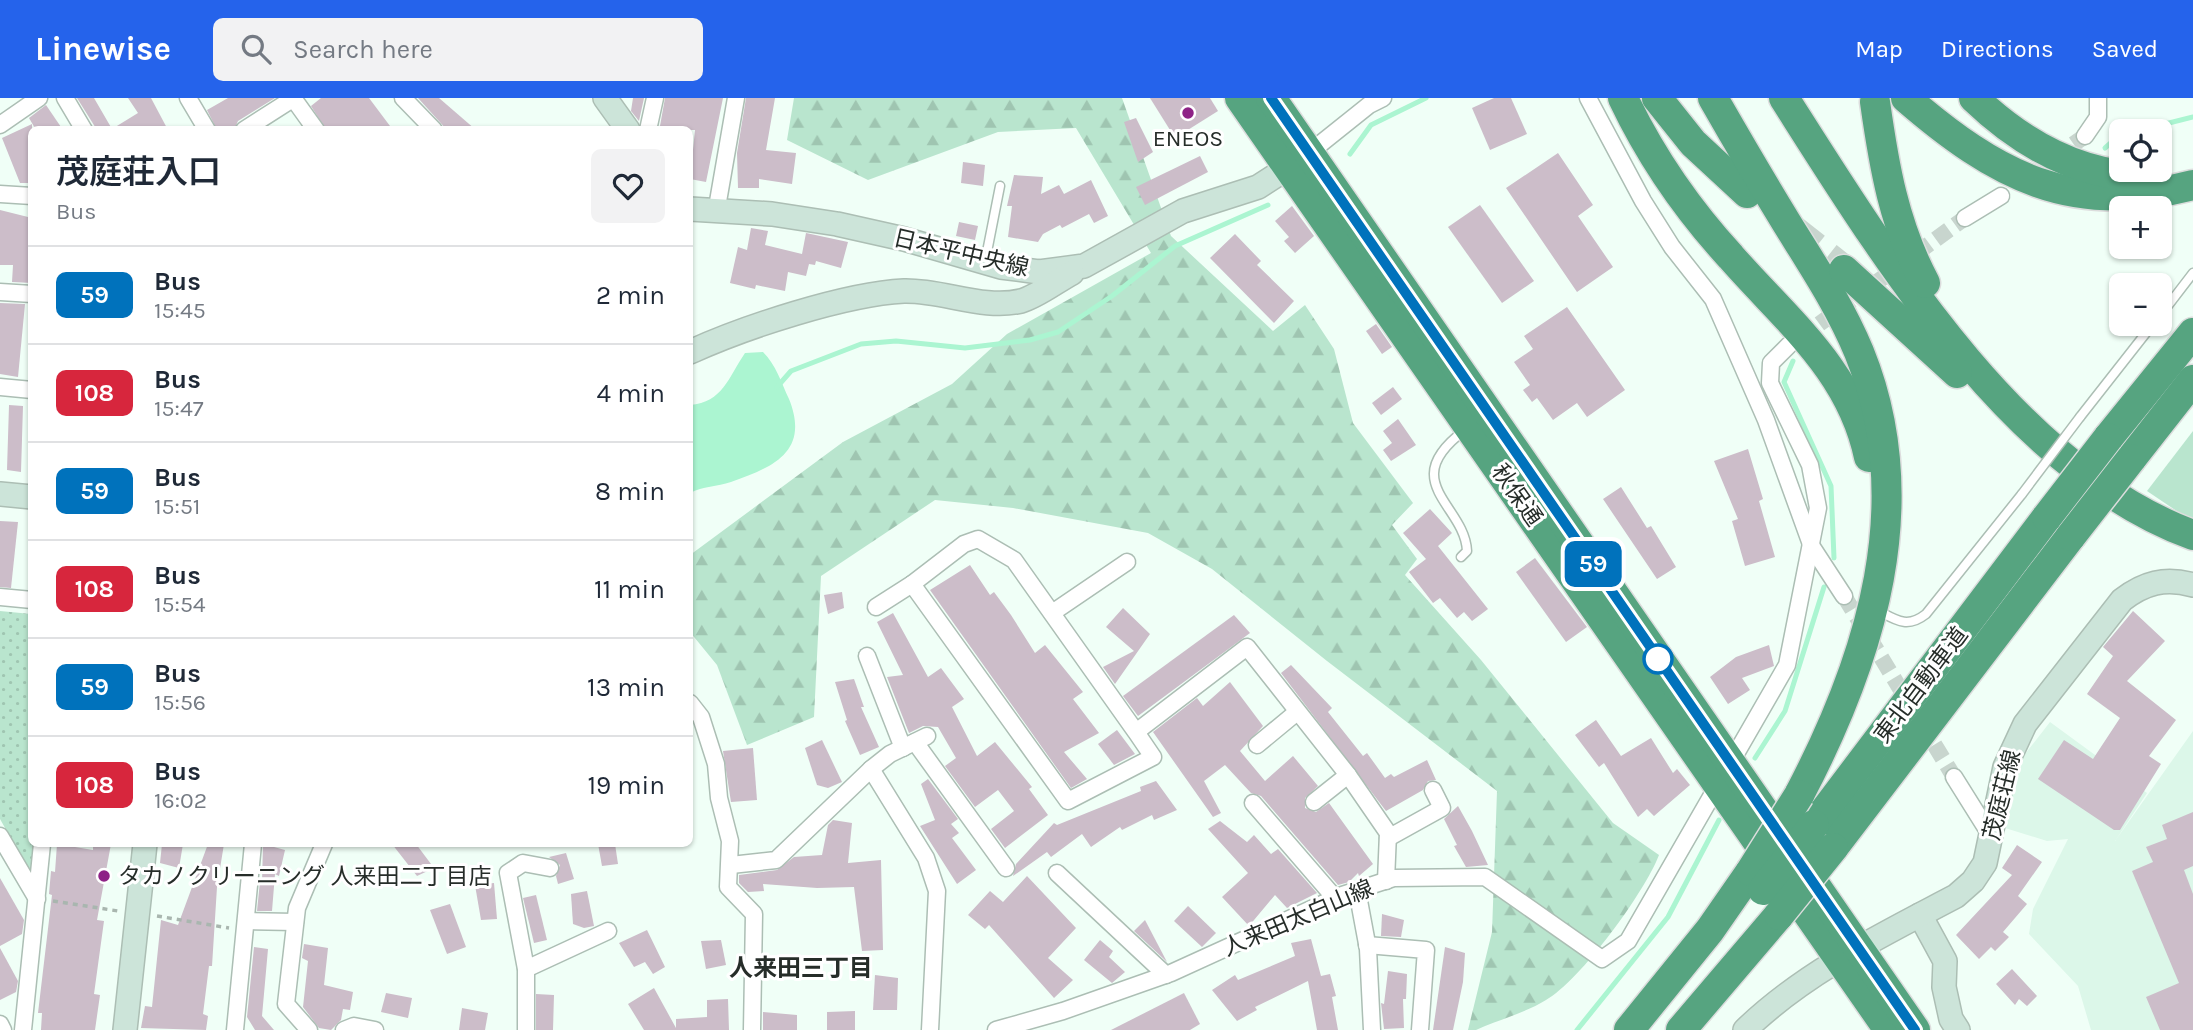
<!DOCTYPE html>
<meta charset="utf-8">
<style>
:root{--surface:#fff;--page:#f2f2f3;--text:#1f2937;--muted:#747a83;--line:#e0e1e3;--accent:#2563eb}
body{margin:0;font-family:Karla,"Noto Sans JP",sans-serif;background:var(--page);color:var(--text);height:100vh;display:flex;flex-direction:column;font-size:26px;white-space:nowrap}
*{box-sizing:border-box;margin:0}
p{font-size:23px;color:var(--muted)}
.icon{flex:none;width:38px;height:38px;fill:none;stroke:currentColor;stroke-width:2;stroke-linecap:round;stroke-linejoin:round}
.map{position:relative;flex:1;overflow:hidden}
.side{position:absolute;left:28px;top:28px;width:665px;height:721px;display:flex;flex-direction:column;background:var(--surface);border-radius:10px;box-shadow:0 2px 5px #0004}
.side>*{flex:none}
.badge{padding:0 14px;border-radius:10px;font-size:24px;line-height:46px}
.controls{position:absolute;left:2109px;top:21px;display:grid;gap:14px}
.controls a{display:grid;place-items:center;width:63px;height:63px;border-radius:10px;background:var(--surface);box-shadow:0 2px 5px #0004;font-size:35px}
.map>.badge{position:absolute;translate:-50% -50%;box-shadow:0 0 0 4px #fff}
.round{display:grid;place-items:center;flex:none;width:74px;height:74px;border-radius:10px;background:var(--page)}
.overview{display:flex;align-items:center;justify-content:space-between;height:119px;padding:0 28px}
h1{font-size:33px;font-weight:600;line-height:52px}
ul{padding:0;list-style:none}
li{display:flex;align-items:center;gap:21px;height:98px;padding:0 28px;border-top:2px solid var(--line)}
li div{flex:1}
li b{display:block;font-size:26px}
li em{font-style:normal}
li .badge{min-width:77px;font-weight:700;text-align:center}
header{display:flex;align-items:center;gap:42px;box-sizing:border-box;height:98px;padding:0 35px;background:var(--accent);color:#fff}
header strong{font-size:33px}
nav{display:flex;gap:38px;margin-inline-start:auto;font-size:24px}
.search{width:490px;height:63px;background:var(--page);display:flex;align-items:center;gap:18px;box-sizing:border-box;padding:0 24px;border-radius:10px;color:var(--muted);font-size:26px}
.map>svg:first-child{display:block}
</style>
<header>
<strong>Linewise</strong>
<div class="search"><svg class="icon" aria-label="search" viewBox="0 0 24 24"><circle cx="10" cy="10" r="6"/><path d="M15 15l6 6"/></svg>Search here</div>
<nav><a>Map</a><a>Directions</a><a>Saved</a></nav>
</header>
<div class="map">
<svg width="2193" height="932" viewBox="0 0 2193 932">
<defs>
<pattern id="grass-dots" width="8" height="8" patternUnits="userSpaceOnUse" patternTransform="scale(1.75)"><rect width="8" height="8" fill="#b9e5ce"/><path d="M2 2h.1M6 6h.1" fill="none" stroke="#9fc5b1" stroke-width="1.8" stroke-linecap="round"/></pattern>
<pattern id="forest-firs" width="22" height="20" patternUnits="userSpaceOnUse" patternTransform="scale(1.75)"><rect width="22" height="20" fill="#b9e5ce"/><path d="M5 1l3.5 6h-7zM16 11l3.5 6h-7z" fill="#9fc5b1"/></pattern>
</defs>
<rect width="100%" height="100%" fill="#f0fff7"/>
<path fill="#dcf7e9" d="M2050 624 2147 695 2115 743 2193 633V932H2091L2078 888 2029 836 2033 811 2068 741 2047 743 2005 730 2015 669Z"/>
<path fill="url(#grass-dots)" d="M0 513 31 516 32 746H36L35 770 28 771 0 721Z"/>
<path fill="url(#forest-firs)" d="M794 0H1122L1171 138 1273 233 1305 207 1334 251 1353 325 1413 405 1392 427 1417 461 1405 477 1481 562 1613 725 1659 757C1645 794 1580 883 1546 902 1525 915 1498 922 1476 932H1468L1492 834 1497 693 1327 563 1212 471 1148 435 1013 410 935 402 821 478 814 619 747 647 717 567 690 534V457L843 344 952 286 1007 236 1151 155 1076 30 998 34 868 82 787 42Z"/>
<path fill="#b9e5ce" d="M2193 333V424L2147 393Z"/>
<path fill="#abf5d1" d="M763 254C776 267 781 284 789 301 810 353 774 369 731 384 717 389 703 388 690 395V307C723 304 728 280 745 255Z"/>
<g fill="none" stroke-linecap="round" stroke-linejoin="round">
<g stroke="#abf5d1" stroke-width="5">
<path d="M2124 33 2134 25 2161 27 2193 19"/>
<path d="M2105 50 2121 36"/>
<path d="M1350 56 1371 27 1426 0"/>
<path d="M1793 263 1784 284 1831 388 1834 460"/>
<path d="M777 289 791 273 861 246 896 243 965 250 1030 242 1058 234 1112 198 1175 148 1268 107"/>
<path d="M1755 660 1785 613 1824 489"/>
<path d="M1577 932 1668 819 1719 722"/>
</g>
</g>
<g fill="#ccbdc9">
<path d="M77 0H94L112 31 138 15 128 0H151L168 32H97Z"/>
<path d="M228 0H275L238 23 234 32H217L207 12Z"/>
<path d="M321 0H369L393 32H326L311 8Z"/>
<path d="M418 0H439L476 32H447Z"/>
<path d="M633 0H644L639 23 631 13Z"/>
<path d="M665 0H723L706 84 690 81 695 32H663L664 29 660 28Z"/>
<path d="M746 0H775L766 52 796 55 792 86 759 81V90H738L737 55Z"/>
<path d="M1150 0H1210L1218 13 1175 40Z"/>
<path d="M1494 0H1511L1527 36 1490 52 1472 10Z"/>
<path d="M46 7 63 32H36L29 20Z"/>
<path d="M1136 20 1153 54 1138 64 1124 24Z"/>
<path d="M32 26V85H20L2 40Z"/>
<path d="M1558 55 1593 107 1578 118 1613 169 1577 194 1506 90Z"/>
<path d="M1200 58 1208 74 1145 107 1136 89Z"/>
<path d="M963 64 985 67 983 88 961 85Z"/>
<path d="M1014 77 1043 79 1041 96 1059 87 1064 96 1091 82 1108 118 1094 125 1089 116 1062 130 1060 127 1043 136 1038 144 1008 139 1012 108H1007Z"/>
<path d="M1480 107 1534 183 1502 205 1448 129Z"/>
<path d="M1292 108 1314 138 1295 155 1284 143 1289 139 1275 123Z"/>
<path d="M0 112 32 120V185L12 184 13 167H0Z"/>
<path d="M959 124 978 128 975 142 956 138Z"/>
<path d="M751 130 768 133 765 147 802 156 806 135 848 144 841 170 816 163 815 167 809 166 806 178 788 174 785 193 756 187 755 191 730 185 738 149 747 152Z"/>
<path d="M1235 136 1261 163 1257 167 1294 203 1274 225 1210 160Z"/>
<path d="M0 205 25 206 18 279 0 276Z"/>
<path d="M1567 209 1625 292 1587 319 1577 305 1553 322 1537 300 1532 304 1523 292 1530 287 1514 264 1533 251 1524 238Z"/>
<path d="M1376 226 1392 249 1382 256 1366 233Z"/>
<path d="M1393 289 1402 301 1381 317 1372 305Z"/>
<path d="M9 307 23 308 21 374 7 372Z"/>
<path d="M1398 321 1416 347 1391 363 1383 352 1392 345 1383 333Z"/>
<path d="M1748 351 1763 401 1759 403 1775 459 1745 468 1732 423 1738 421 1714 363Z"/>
<path d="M1621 389 1647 430 1651 428 1676 469 1657 481 1603 401Z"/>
<path d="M1430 411 1452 435 1438 448 1488 511 1472 523 1464 514 1457 520 1440 500 1433 505 1409 474 1426 461 1403 435Z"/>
<path d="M0 423 18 424 11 490 0 489Z"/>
<path d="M1535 460 1587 529 1566 544 1516 474Z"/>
<path d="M970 467 990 497 994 494 1011 517 1035 555 1045 547 1083 594 1073 601 1099 635 1064 654 1087 681 1071 690 930 492Z"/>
<path d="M842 494 844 510 828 516 824 497Z"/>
<path d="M1123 510 1150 536 1115 586 1103 569 1134 553 1106 529Z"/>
<path d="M2133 513 2165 543 2127 583 2176 622 2149 658 2161 666 2120 732H2114L2038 681 2064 642 2093 661 2120 620 2087 596 2113 558 2103 549Z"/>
<path d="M893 515 928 579 941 570 964 601 952 609 977 658 995 644 1032 689 1029 691 1048 717 1005 750 991 731 1014 713 998 692 975 709 945 668 956 660 938 629 923 628 909 635 887 579 903 577 877 524Z"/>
<path d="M1234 517 1250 535 1138 618 1123 598Z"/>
<path d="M1769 547 1774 568 1742 580 1750 592 1728 606 1710 579 1736 559Z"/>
<path d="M1291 567 1332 610 1328 614 1363 658 1367 655 1385 680 1391 676 1394 679 1427 662 1436 682 1428 683 1423 692 1386 713 1281 575Z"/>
<path d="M854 581 864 609H861L879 649 860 657 845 623 847 622 835 584Z"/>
<path d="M1230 584 1263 628 1240 653 1265 683 1293 658 1318 688 1305 700V710L1316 714 1329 705 1373 766 1359 778 1358 775 1349 784 1338 787 1261 698 1251 695 1225 667 1204 683 1221 715 1213 719 1153 634 1197 600 1203 608Z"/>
<path d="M1596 622 1621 658 1651 640 1673 675 1677 671 1690 687 1654 718 1647 711 1638 719 1604 665 1599 669 1575 637Z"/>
<path d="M1117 632 1135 656 1114 667 1098 646Z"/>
<path d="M822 642 842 684 828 690 817 687 805 650Z"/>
<path d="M753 650 757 702 731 704 723 653Z"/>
<path d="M928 681 958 721 951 726 959 735 952 740 976 772 957 786 920 728 935 722 921 686Z"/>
<path d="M1156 683 1177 712 1154 722 1152 717 1122 732 1120 729 1091 749 1082 736 1051 759 1047 754 1013 778 1016 766 1054 725 1057 727 1141 693 1140 689Z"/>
<path d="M1458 708 1472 733 1488 767 1466 769 1454 748 1457 747 1444 721Z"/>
<path d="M2193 714V768L2184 772 2193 796V932H2160L2146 899 2179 885 2132 773 2153 764 2146 749 2167 741 2162 727Z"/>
<path d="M833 722 852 725 848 765 881 762 883 852 862 853 854 789 817 790 763 786 764 793 748 794 739 785V777L777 772 794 759 822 757 828 727Z"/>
<path d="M1220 723 1247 744 1254 737 1271 756 1278 751 1317 795 1287 810 1275 797 1249 828 1222 799 1248 775 1208 731Z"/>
<path d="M57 746 93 752V746H111L97 822 104 823 94 896 100 897 95 932H41L42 915H38L52 797 49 796 51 773 55 774Z"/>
<path d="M162 746H183L179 770 160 765Z"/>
<path d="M208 746H224L217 789 212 868H209L203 916 208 918 206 932 141 930 145 908 152 909 161 822 178 827Z"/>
<path d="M263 746 285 752 279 778 275 776 272 813H257L260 783 262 784Z"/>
<path d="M392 746H416L434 770 417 778Z"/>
<path d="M598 746H615L618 766 602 768Z"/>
<path d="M2017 747 2042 764 2018 798 2027 806 2003 834 2009 839 1995 853 1991 849 1979 861 1956 837 2012 777 2002 770Z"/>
<path d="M566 755 574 781 558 786 556 778 560 767 549 759Z"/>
<path d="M1027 778 1076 830 1048 860 1073 882 1054 900 989 827 985 831 968 817 990 793 1003 804Z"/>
<path d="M0 780 24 822 22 836 0 848Z"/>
<path d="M494 785 497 821 481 822 475 787Z"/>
<path d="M587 793 594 828 584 830 573 826 571 796Z"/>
<path d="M536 797 547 842 534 845 523 800Z"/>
<path d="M450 806 466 849 447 856 430 812Z"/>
<path d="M1188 808 1216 835 1202 849 1174 823Z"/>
<path d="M1382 816 1404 822 1401 839 1381 838Z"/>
<path d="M1145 822 1167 864 1134 833Z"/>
<path d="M647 832 665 869 653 876 645 864 634 869 619 845Z"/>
<path d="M1311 841 1321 878 1330 876 1336 898 1332 899 1338 932H1317L1308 883 1255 909 1257 912 1237 923 1212 892 1235 877 1238 882 1295 858 1291 845Z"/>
<path d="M721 842 726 867 706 871 701 843Z"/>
<path d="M1100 842 1113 853 1109 859 1125 874 1112 885 1084 862Z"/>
<path d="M304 846 328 850 324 887 353 894 350 912 343 911 341 922 331 932 319 930 303 909 308 863 302 860Z"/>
<path d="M254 849 268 851 262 918 274 932H255L247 919Z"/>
<path d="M1445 849 1465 855 1463 884 1453 932H1433Z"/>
<path d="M0 850 18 883 16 894 0 902Z"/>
<path d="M2012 871 2037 898 2027 908 2019 901 2015 907 1996 886Z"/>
<path d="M1388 873 1407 876 1406 901H1403L1404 930 1384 931 1381 905 1384 906Z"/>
<path d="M875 877 898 880 897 912H873Z"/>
<path d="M654 890 676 930V921L707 919V902L728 901 729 932H644L628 906Z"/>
<path d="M386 895 412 900 408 920 381 914Z"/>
<path d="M1184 895 1200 926 1190 932H1111Z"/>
<path d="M536 896 554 897 553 932H536Z"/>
<path d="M462 910 488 915 485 932H459Z"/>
<path d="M855 913V932H827V914Z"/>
<path d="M763 914 797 917V932H763Z"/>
</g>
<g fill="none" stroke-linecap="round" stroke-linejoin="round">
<g stroke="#c8d5ce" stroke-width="16" stroke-dasharray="16 8" stroke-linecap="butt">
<path d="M2054 60 2085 38"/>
<path d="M1800 240 1965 120"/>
<path d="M1844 498 1910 607"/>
<path d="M1922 626 1954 679"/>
</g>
<path stroke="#c8d5ce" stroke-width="30" stroke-dasharray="30 15" stroke-linecap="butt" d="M1792 131 1844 172"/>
<g stroke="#acbeb4" stroke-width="11">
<g id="lane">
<path d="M985 164 1000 88"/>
<path d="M2160 218 2193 175"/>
<path d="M2080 319 2153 226"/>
<path d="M1461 459 1467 453C1465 407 1395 384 1465 332"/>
<path d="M1877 512C1896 522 1907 531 1926 516L2022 396"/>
</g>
</g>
<g stroke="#acbeb4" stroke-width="19">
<g id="street">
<path d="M65 0 84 32"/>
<path d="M188 0 207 32"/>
<path d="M293 0 316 32"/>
<path d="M403 0 434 32"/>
<path d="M1588 0 1643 103 1672 149 1713 201 1766 322 1812 449 1844 498"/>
<path d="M0 27 39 0"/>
<path d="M244 32 294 0"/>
<path d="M648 32 655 0"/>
<path d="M2085 38 2098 19V0"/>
<path d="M1309 55 1369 7 1383 0"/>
<path d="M0 96 32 98"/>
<path d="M716 115 736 0"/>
<path d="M1965 120 2001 98"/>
<path d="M0 194 32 196"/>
<path d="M0 289 32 292"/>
<path d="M0 499 32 502"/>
<path d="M876 509 912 486"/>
<path d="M1052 515 1127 464"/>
<path d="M867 558 903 650"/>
<path d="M690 605 701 619 716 666 719 700 730 743 728 789 754 816 752 932"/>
<path d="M1136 634 1014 462 978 441 964 446 912 486 1068 703 1153 659 1136 634 1247 549 1348 677 1388 735 1386 783"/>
<path d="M915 644 1006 770"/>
<path d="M1257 647 1297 614"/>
<path d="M871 671 890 656 927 638"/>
<path d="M1954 679 1991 738"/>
<path d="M1314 704 1348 677"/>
<path d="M1253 705 1335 800"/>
<path d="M0 738 37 801"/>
<path d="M1388 740 1442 710 1433 692"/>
<path d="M731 767 776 762 871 671 926 760 937 793 930 932"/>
<path d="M1057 775 1166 877"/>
<path d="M1357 792 1368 851 1372 932"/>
<path d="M246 823 295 824"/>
<path d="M1367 847 1426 852 1420 932"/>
<path d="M526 871 608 833"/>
<path d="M0 926 3 932"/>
<path d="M23 932 42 746"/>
<path d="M235 932 253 746"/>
<path d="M309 932 286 906 297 810 324 746"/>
<path d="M344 932 354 928 375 932"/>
<path d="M526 932V871L508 775 523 765 550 770"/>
<path d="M996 932 1063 913 1171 875 1342 797 1394 780 1485 779 1602 861 1628 843 1787 567 1818 410 1810 367 1770 285 1771 265 1789 247"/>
</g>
</g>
<g stroke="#acbeb4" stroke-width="26">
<g id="secondary">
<path d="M605 0 628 32"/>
<path d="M690 111 772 116 837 126 904 141 1001 169 1039 174 1084 168 1183 113 1258 89 1300 62"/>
<path d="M690 254C745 229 845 196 904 193 943 192 983 212 1021 203 1038 198 1057 183 1072 175"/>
<path d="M0 396 32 399"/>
<path d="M1920 817 1945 863 1944 889 1951 921 1958 932"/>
<path d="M125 932 145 746"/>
<path d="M1745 932C1805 874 1882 837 1956 798L1973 783 1985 765 2005 669 2025 626 2122 502C2144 485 2165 479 2193 487"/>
</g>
</g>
<g stroke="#dcdddd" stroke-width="33">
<g id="highway">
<path d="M1240 0 1889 932"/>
<path d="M1271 0 1915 932"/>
<path d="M1623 0C1651 59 1687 111 1731 159 1786 222 1851 272 1869 359"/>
<path d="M1657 0 1693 45 1747 95"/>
<path d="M1713 0C1737 42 1761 83 1786 124 1812 166 1840 208 1859 254 1920 404 1871 560 1799 697"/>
<path d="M1784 0C1882 154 2014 372 2193 437"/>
<path d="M1906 0C1995 77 2072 119 2193 87"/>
<path d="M1974 0C2023 47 2081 79 2150 79"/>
<path d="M1875 4C1884 68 1894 127 1925 185"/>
<path d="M1844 172 1957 275"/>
<path d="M2108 340 2193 235"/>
<path d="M2131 361 2193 282"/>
<path d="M1814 727 2047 419"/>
<path d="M1833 750 2071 438"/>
<path d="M1629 932 1710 832 1751 773"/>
<path d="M1681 932 1779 817"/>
</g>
</g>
<g stroke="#a9b6af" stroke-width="3.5" stroke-dasharray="5 5" stroke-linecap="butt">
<path d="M53 803 118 813"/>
<path d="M157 818 229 830"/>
</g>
<use href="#lane" stroke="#fff" stroke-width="8"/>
<use href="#street" stroke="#fff" stroke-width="16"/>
<use href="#secondary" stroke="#cce4d9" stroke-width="23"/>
<use href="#highway" stroke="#56a480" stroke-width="30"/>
<g stroke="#acbeb4" stroke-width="11" stroke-linecap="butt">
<path id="lane-bridge" d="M2022 396 2080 319"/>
</g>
<g stroke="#dcdddd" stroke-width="33" stroke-linecap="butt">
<g id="highway-bridge">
<path d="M2047 419 2108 340"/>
<path d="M2071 438 2131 361"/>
<path d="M1751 773 1799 697"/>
<path d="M1763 792 1814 727"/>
<path d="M1779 817 1833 750"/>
</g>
</g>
<use href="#lane-bridge" stroke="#fff" stroke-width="8"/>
<use href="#highway-bridge" stroke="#56a480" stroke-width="30"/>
</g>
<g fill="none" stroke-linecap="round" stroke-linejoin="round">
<g stroke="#fff" stroke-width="16">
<path id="line" d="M1271 0 1915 932"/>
</g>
<use href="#line" stroke="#0072bc" stroke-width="10"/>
</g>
<g fill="#8e2286" stroke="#fff" stroke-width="2.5">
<circle cx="1188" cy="15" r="7"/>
<circle cx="104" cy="778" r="7"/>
</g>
<circle fill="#fff" stroke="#0072bc" stroke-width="3.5" cx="1658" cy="561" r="14"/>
<g text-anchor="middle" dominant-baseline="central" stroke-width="6" stroke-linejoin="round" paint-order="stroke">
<g font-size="23" fill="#262d29" stroke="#fff">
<text x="1188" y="40">ENEOS</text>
<text x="118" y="778" text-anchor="start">タカノクリーニング 人来田二丁目店</text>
</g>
<g font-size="23" fill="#262d29" stroke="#fff">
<text transform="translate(961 155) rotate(13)">日本平中央線</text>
<text transform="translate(1517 397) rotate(55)">秋保通</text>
<text transform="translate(1921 587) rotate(-53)">東北自動車道</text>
<text transform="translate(2002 697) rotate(-76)">茂庭荘線</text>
<text transform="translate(1298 820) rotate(-23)">人来田太白山線</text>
</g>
<g font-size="24" font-weight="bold" fill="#262d29" stroke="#fff">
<text x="801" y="870">人来田三丁目</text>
</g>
</g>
</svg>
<div class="controls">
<a><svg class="icon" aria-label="locate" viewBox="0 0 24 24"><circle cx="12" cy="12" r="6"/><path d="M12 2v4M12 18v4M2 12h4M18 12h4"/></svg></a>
<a>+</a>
<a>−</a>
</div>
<b class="badge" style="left:1593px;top:466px;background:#0072bc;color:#fff">59</b>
<section class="side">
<div class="overview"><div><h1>茂庭荘入口</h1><p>Bus</p></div><a class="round"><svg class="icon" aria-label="heart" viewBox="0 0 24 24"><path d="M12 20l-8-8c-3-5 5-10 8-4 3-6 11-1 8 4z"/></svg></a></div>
<ul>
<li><span class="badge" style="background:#0072bc;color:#fff">59</span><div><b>Bus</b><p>15:45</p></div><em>2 min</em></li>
<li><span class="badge" style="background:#d7263d;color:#fff">108</span><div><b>Bus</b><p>15:47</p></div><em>4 min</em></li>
<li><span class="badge" style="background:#0072bc;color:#fff">59</span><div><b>Bus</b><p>15:51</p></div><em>8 min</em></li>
<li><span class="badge" style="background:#d7263d;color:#fff">108</span><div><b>Bus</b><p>15:54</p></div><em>11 min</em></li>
<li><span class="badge" style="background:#0072bc;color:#fff">59</span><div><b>Bus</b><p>15:56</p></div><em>13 min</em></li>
<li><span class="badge" style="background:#d7263d;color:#fff">108</span><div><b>Bus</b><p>16:02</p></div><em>19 min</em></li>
</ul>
</section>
</div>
